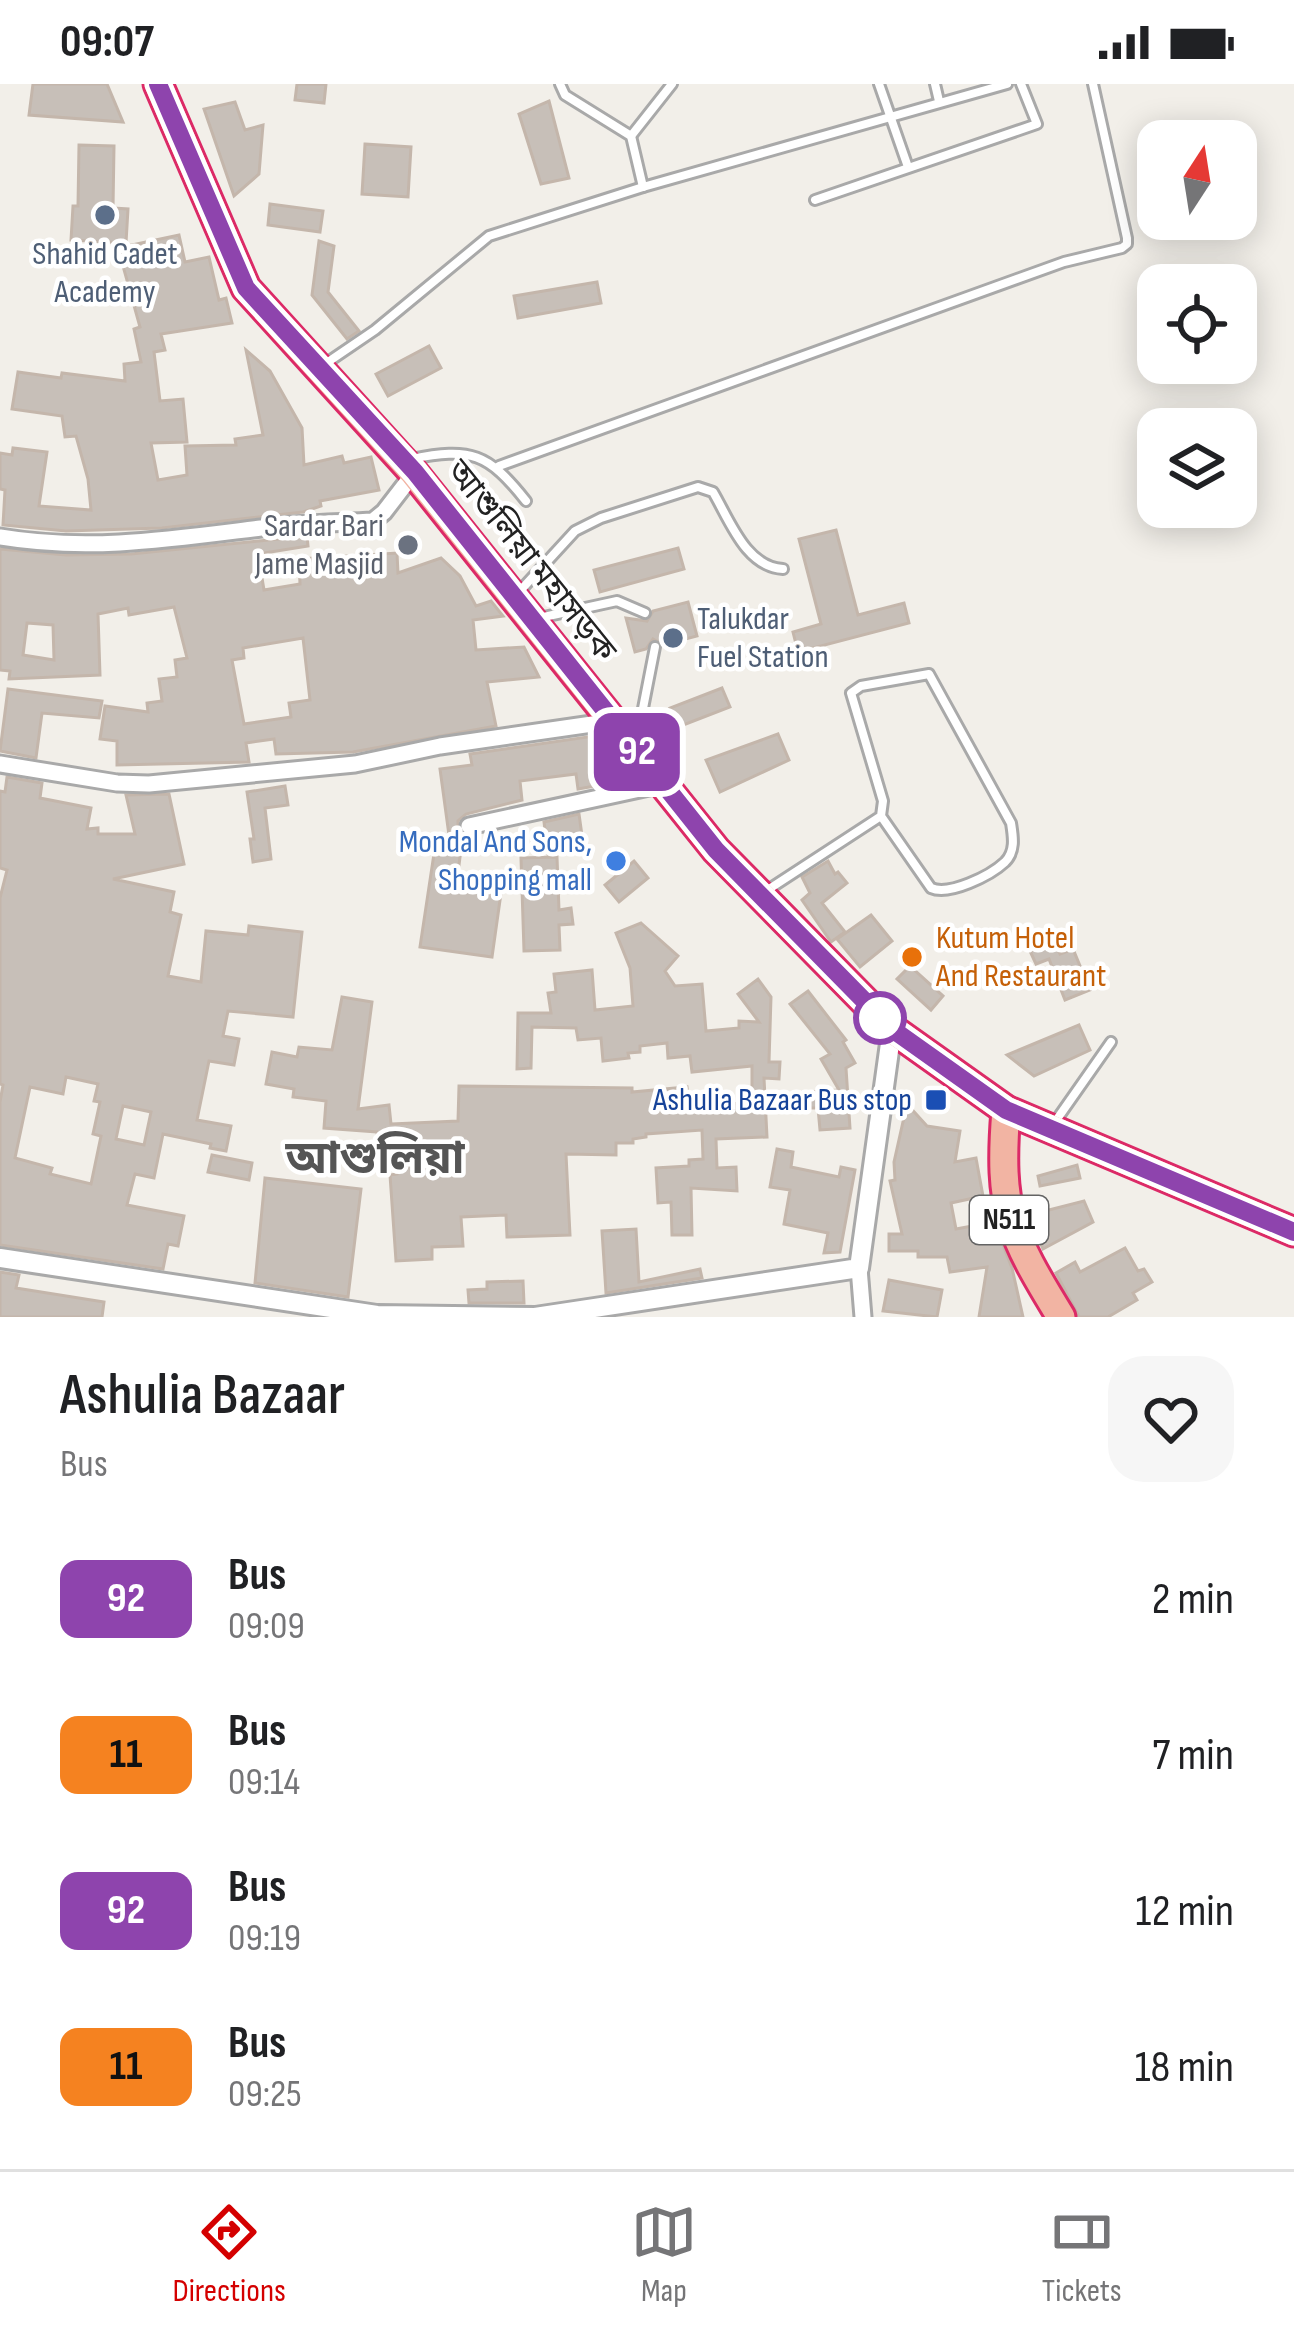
<!DOCTYPE html>
<meta charset="utf-8">
<style>
:root{--surface:#fff;--page:#f6f6f6;--text:#202124;--muted:#757577;--line:#e0e0e0;--accent:#d40000}
body{margin:0;font-family:"Sofia Sans Condensed","Noto Sans Bengali",sans-serif;background:var(--page);color:var(--text);height:100vh;display:flex;flex-direction:column;font-size:45px;white-space:nowrap}
*{box-sizing:border-box;margin:0}
p{font-size:39px;color:var(--muted)}
.icon{flex:none;width:66px;height:66px;fill:none;stroke:currentColor;stroke-width:2;stroke-linecap:round;stroke-linejoin:round}
.map{position:relative;height:1233px;overflow:hidden}
.panel{display:flex;flex-direction:column;background:var(--surface);flex:1}
.panel>*{flex:none}
.badge{padding:0 24px;border-radius:18px;font-size:42px;line-height:78px}
.needle{width:78px;rotate:12deg}
.buttons{position:absolute;left:1137px;top:36px;display:grid;gap:24px}
.buttons a{display:grid;place-items:center;width:120px;height:120px;border-radius:24px;background:var(--surface);box-shadow:0 6px 30px #0003;font-size:60px}
.map>.badge{position:absolute;translate:-50% -50%;box-shadow:0 0 0 6px #fff}
.round{display:grid;place-items:center;flex:none;width:126px;height:126px;border-radius:36px;background:var(--page)}
.summary{display:flex;align-items:center;justify-content:space-between;height:204px;padding:0 60px}
h1{font-size:57px;font-weight:600;line-height:90px}
ul{padding:0;list-style:none}
li{display:flex;align-items:center;gap:36px;height:156px;padding:0 60px}
li div{flex:1}
li b{display:block;font-size:45px}
li em{font-style:normal}
li .badge{min-width:132px;font-weight:700;text-align:center}
.status{display:flex;justify-content:space-between;align-items:center;height:84px;padding:0 60px;background:var(--surface);direction:ltr}
.status svg{height:33px;fill:currentColor}
.tabs{display:flex;justify-content:space-around;align-items:center;height:168px;border-top:3px solid var(--line);background:var(--surface);font-size:33px;color:var(--muted)}
.tabs a{display:grid;justify-items:center;gap:6px}
.tabs .selected{color:var(--accent)}
.map>svg:first-child{display:block}
</style>
<div class="status"><b>09:07</b><svg viewBox="0 0 49 12"><path d="M0 12V9h3v3zM5 12V6h3v6zM10 12V3h3v9zM15 12V0h3v12zM26 1h20v11H26zM47 4h2v5h-2z"/></svg></div>
<div class="map">
<svg width="1294" height="1233" viewBox="0 0 1294 1233">
<rect width="100%" height="100%" fill="#f2efe9"/>
<g fill="#c7bfb8" stroke="#c4b6ab" stroke-width="3" fill-rule="evenodd">
<path d="M33 0H107L123 38 29 31Z"/>
<path d="M297 0H326L324 19 295 16Z"/>
<path d="M549 17 569 94 541 100 519 30Z"/>
<path d="M235 18 245 46 263 41 259 90 234 112 204 25Z"/>
<path d="M365 60 411 63 408 113 362 110Z"/>
<path d="M79 61 114 62 113 124 128 125 126 159 71 156 73 122H78Z"/>
<path d="M270 120 323 127 320 148 268 141Z"/>
<path d="M179 151 185 178 209 173 219 216 226 214 232 239 161 250 165 266 154 268 160 317 183 315 187 358 151 359 158 396 187 391 185 362 236 361 235 355 263 351 246 266 270 287 302 344 304 381 342 372 344 379 371 373 379 406 320 417 321 422 303 428 162 444 66 447 3 441 5 406 0 405V369L12 371 13 364 47 368 39 422 91 426 88 395 76 352 65 353 62 332 12 325 18 288 61 294 62 289 125 297 124 280 141 278 134 245 140 243 118 164Z"/>
<path d="M319 157 334 162 328 208 359 247 347 255 312 211Z"/>
<path d="M597 198 601 219 518 234 514 212Z"/>
<path d="M429 262 441 284 388 312 376 290Z"/>
<path d="M836 446 858 531 904 519 909 539 798 568 793 548 821 540 799 455Z"/>
<path d="M307 452 308 462 258 470 264 506 300 500 299 475 397 469 398 489 441 474 460 492 476 522 491 517 503 532 473 536 476 566 524 563 539 593 487 598 496 642 353 668 276 670 274 655 246 659 249 678 117 681V657L100 655 105 622 148 628 147 619 162 617 159 595 177 593 175 576 187 574 174 523 129 531 128 524 98 530 100 591 9 595 10 587 0 586V465L66 471 131 470ZM27 539 53 541 54 576 23 571ZM303 554 310 616 289 619 291 633 244 640 232 576 244 574 243 564Z"/>
<path d="M678 464 684 485 600 508 594 486Z"/>
<path d="M688 518 697 552 663 561 653 555 646 565 635 568 626 534 647 537 653 527Z"/>
<path d="M722 604 730 623 678 643 670 624Z"/>
<path d="M8 605 102 617 99 634 42 629 36 674 0 667Z"/>
<path d="M778 650 789 676 720 708 706 676Z"/>
<path d="M601 651 606 658 612 699 578 705 576 690 520 697 522 716 466 730 458 737V746L466 757H462L458 789 503 795 492 873 420 863 435 763 451 766 440 685 472 681 470 670Z"/>
<path d="M7 693 42 699 40 714 91 724 87 745 98 744V750H135L126 711 169 710 184 780 113 795 174 808 170 828 181 831 168 892 201 898 206 847 248 851 249 842 302 848 293 933 228 927 223 952 239 955 234 981 209 977 197 1036 231 1042 226 1067 210 1064 211 1060 163 1050 154 1094 135 1090 127 1121 184 1132 178 1162 168 1160 163 1185 0 1161V1018L3 1001 0 1000V814L7 786 0 784V707L5 708ZM66 993 98 1000 94 1017 100 1018 93 1050 101 1052 91 1100 50 1090 52 1084 15 1074 30 1003 63 1010ZM123 1022 151 1028 144 1061 116 1055Z"/>
<path d="M285 702 288 721 265 724 271 775 253 778 250 755H254L247 708Z"/>
<path d="M579 730 584 766 548 770 544 738Z"/>
<path d="M557 773 559 826 571 824 573 840 559 841 560 866 524 867 521 774Z"/>
<path d="M634 777 648 794 619 818 605 801Z"/>
<path d="M828 777 835 790 838 788 847 799 822 819 845 848 831 858 802 816 810 809 802 793Z"/>
<path d="M871 831 892 857 860 883 837 855Z"/>
<path d="M641 839 678 872 665 887 675 902 702 900 706 947 739 944V937L759 938 738 910 758 895 771 913 769 978H780L779 995 764 994 767 1053 716 1055 717 1084 736 1083 737 1107 691 1104 692 1151H672L671 1118 658 1119 656 1084 689 1082V1076L703 1075 702 1046 646 1050V1053L633 1055V1059H616V1071L566 1070 570 1151 507 1153 506 1131 461 1133 463 1162 432 1163V1175L396 1177 390 1091 397 1090 396 1057 378 1059 377 1048 324 1044 326 1017 293 1013 294 1005 266 1000 272 968 297 973 299 963 332 966 342 913 372 918 358 1025 389 1021 391 1040 458 1037 459 1002 632 1004V1008L687 1003 689 1021 752 1019V982L692 988 690 972 668 974 667 959 640 962V968L628 969 629 974 603 977 601 954 578 956 576 944 532 943 531 984 517 985 518 929H551L548 909 556 908 554 890 592 886 595 926 633 922 630 884 616 849Z"/>
<path d="M1055 858 1060 870 1073 865 1090 906 1065 916 1049 875 1036 880 1030 867Z"/>
<path d="M910 882 943 912 931 926 897 895Z"/>
<path d="M808 907 846 956 843 958 855 979 846 984 850 1044 820 1046 818 1024H810L809 1008 839 1006 821 975 830 970 790 920Z"/>
<path d="M1079 941 1090 966 1034 992 1007 971Z"/>
<path d="M907 1020 927 1042 960 1047 955 1078 976 1074 983 1112 951 1119 956 1145 994 1138 1012 1184 1023 1233H979L987 1183 950 1188 947 1173H918V1167H889V1150H902L890 1097 895 1096 894 1078Z"/>
<path d="M777 1065 793 1068 791 1083 839 1093 841 1083 855 1086 840 1168 824 1169 828 1149 784 1140 790 1106 770 1103Z"/>
<path d="M212 1071 252 1079 249 1096 208 1088Z"/>
<path d="M1077 1081 1080 1094 1040 1102 1038 1092Z"/>
<path d="M265 1094 361 1105 348 1213 255 1199Z"/>
<path d="M1084 1117 1093 1138 1043 1165 1029 1131Z"/>
<path d="M636 1145 639 1198 700 1185 702 1194 606 1209 602 1147Z"/>
<path d="M1125 1164 1138 1187 1144 1185 1152 1198 1133 1209 1137 1216 1108 1233H1079L1056 1189 1075 1178 1080 1188Z"/>
<path d="M0 1188 19 1191 16 1204 104 1218 102 1233H0Z"/>
<path d="M889 1196 942 1206 937 1233 883 1227Z"/>
<path d="M523 1197 524 1219H469L468 1206 487 1205V1198Z"/>
</g>
<g fill="none" stroke-linecap="round" stroke-linejoin="round">
<g stroke="#a9a9a9" stroke-width="14">
<g id="service">
<path d="M560 0 565 11 631 52 643 103"/>
<path d="M879 0 908 83"/>
<path d="M935 0 939 17"/>
<path d="M631 52 672 0"/>
<path d="M815 116 1037 40 1021 0"/>
<path d="M325 280 375 246 489 152 643 103 1007 0"/>
<path d="M411 375C471 363 488 369 526 417"/>
<path d="M499 382 1064 178 1122 164 1127 160V154L1093 0"/>
<path d="M519 508 575 447 601 434 698 403 713 408C730 437 746 483 783 485"/>
<path d="M539 534 617 517 645 529"/>
<path d="M637 655 655 563"/>
<path d="M766 807 881 732 883 717 851 609 861 602 929 590 1011 739C1013 752 1016 767 1005 778 990 792 949 812 931 804L881 732"/>
<path d="M1055 1038 1111 958"/>
</g>
</g>
<g stroke="#a9a9a9" stroke-width="21">
<g id="minor">
<path d="M0 453C89 468 172 455 261 444 298 439 336 439 373 437L384 428 414 389"/>
<path d="M0 680 117 699 149 700 355 680 440 662 613 637"/>
<path d="M469 742 663 700"/>
<path d="M859 1184 863 1233"/>
</g>
</g>
<g stroke="#a9a9a9" stroke-width="24">
<path id="tertiary" d="M0 1174 377 1231 535 1233 859 1184 892 945"/>
</g>
<g stroke="#dc2a67" stroke-width="33">
<g id="trunk">
<path d="M158 0 246 204 414 389 716 766 892 945 1006 1026 1294 1148"/>
<path d="M1006 1026C998 1125 1010 1150 1061 1233"/>
</g>
</g>
<use href="#service" stroke="#fff" stroke-width="8"/>
<use href="#minor" stroke="#fff" stroke-width="15"/>
<use href="#tertiary" stroke="#fff" stroke-width="18"/>
<use href="#trunk" stroke="#f2b4a3" stroke-width="27"/>
</g>
<g fill="none" stroke-linecap="round" stroke-linejoin="round">
<g stroke="#fff" stroke-width="27">
<path id="line" d="M158 0 246 204 415 388 716 766 892 945 1006 1026 1294 1148"/>
</g>
<use href="#line" stroke="#8e44ad" stroke-width="18"/>
</g>
<g fill="#5c6f8a" stroke="#fff" stroke-width="4.5">
<circle cx="105" cy="131" r="12"/>
<circle cx="673" cy="554" r="12"/>
</g>
<circle fill="#6b7280" stroke="#fff" stroke-width="4.5" cx="408" cy="461" r="12"/>
<circle fill="#3f7fe0" stroke="#fff" stroke-width="4.5" cx="616" cy="777" r="12"/>
<circle fill="#e8710a" stroke="#fff" stroke-width="4.5" cx="912" cy="873" r="12"/>
<circle fill="#fff" stroke="#8e44ad" stroke-width="6" cx="880" cy="934" r="24"/>
<rect fill="#1a4fb4" stroke="#fff" stroke-width="4.5" x="924" y="1004" width="24" height="24" rx="6"/>
<g text-anchor="middle" dominant-baseline="central" stroke-width="9" stroke-linejoin="round" paint-order="stroke">
<rect fill="#fff" stroke="#646464" stroke-width="3" x="970" y="1112" width="78" height="48" rx="9"/>
<g font-size="30" font-weight="bold" fill="#222">
<text x="1009" y="1136">N511</text>
</g>
<g font-size="33" fill="#4e5e75" stroke="#fff">
<text x="105" y="170">Shahid Cadet<tspan x="105" dy="38">Academy</tspan></text>
<text x="697" y="535" text-anchor="start">Talukdar<tspan x="697" dy="38">Fuel Station</tspan></text>
</g>
<g font-size="33" fill="#5b616d" stroke="#fff" text-anchor="end">
<text x="384" y="442">Sardar Bari<tspan x="384" dy="38">Jame Masjid</tspan></text>
</g>
<g font-size="33" fill="#222" stroke="#fff">
<text transform="translate(531 477) rotate(51)">আশুলিয়া মহাসড়ক</text>
</g>
<g font-size="33" fill="#366cbe" stroke="#fff" text-anchor="end">
<text x="592" y="758">Mondal And Sons,<tspan x="592" dy="38">Shopping mall</tspan></text>
</g>
<g font-size="33" fill="#c56008" stroke="#fff" text-anchor="start">
<text x="936" y="854">Kutum Hotel<tspan x="936" dy="38">And Restaurant</tspan></text>
</g>
<g font-size="33" fill="#164399" stroke="#fff" text-anchor="end">
<text x="912" y="1016">Ashulia Bazaar Bus stop</text>
</g>
<g font-size="45" font-weight="bold" fill="#555" stroke="#fff">
<text x="375" y="1075">আশুলিয়া</text>
</g>
</g>
</svg>
<div class="buttons">
<a><svg class="needle" viewBox="-14 -14 28 28"><path d="M0-13l5 13h-10z" fill="#e53935"/><path d="M0 13l5-13h-10z" fill="#757577"/></svg></a>
<a><svg class="icon" aria-label="locate" viewBox="0 0 24 24"><circle cx="12" cy="12" r="6"/><path d="M12 2v4M12 18v4M2 12h4M18 12h4"/></svg></a>
<a><svg class="icon" aria-label="layers" viewBox="0 0 24 24"><path d="M12 4l9 5-9 5-9-5zM3 14l9 5 9-5"/></svg></a>
</div>
<b class="badge" style="left:637px;top:668px;background:#8e44ad;color:#fff">92</b>
</div>
<section class="panel">
<div class="summary"><div><h1>Ashulia Bazaar</h1><p>Bus</p></div><a class="round"><svg class="icon" aria-label="heart" viewBox="0 0 24 24"><path d="M12 20l-8-8c-3-5 5-10 8-4 3-6 11-1 8 4z"/></svg></a></div>
<ul>
<li><span class="badge" style="background:#8e44ad;color:#fff">92</span><div><b>Bus</b><p>09:09</p></div><em>2 min</em></li>
<li><span class="badge" style="background:#f58220;color:#111">11</span><div><b>Bus</b><p>09:14</p></div><em>7 min</em></li>
<li><span class="badge" style="background:#8e44ad;color:#fff">92</span><div><b>Bus</b><p>09:19</p></div><em>12 min</em></li>
<li><span class="badge" style="background:#f58220;color:#111">11</span><div><b>Bus</b><p>09:25</p></div><em>18 min</em></li>
</ul>
</section>
<nav class="tabs">
<a class="selected"><svg class="icon" aria-label="directions" viewBox="0 0 24 24"><path d="M12 3l9 9-9 9-9-9zM9 14v-3h6M13 9l2 2-2 2"/></svg>Directions</a>
<a><svg class="icon" aria-label="map" viewBox="0 0 24 24"><path d="M3 6l6-2 6 2 6-2v14l-6 2-6-2-6 2zM9 4v14M15 6v14"/></svg>Map</a>
<a><svg class="icon" aria-label="tickets" viewBox="0 0 24 24"><path d="M3 7h18v10H3zM15 7v10"/></svg>Tickets</a>
</nav>
